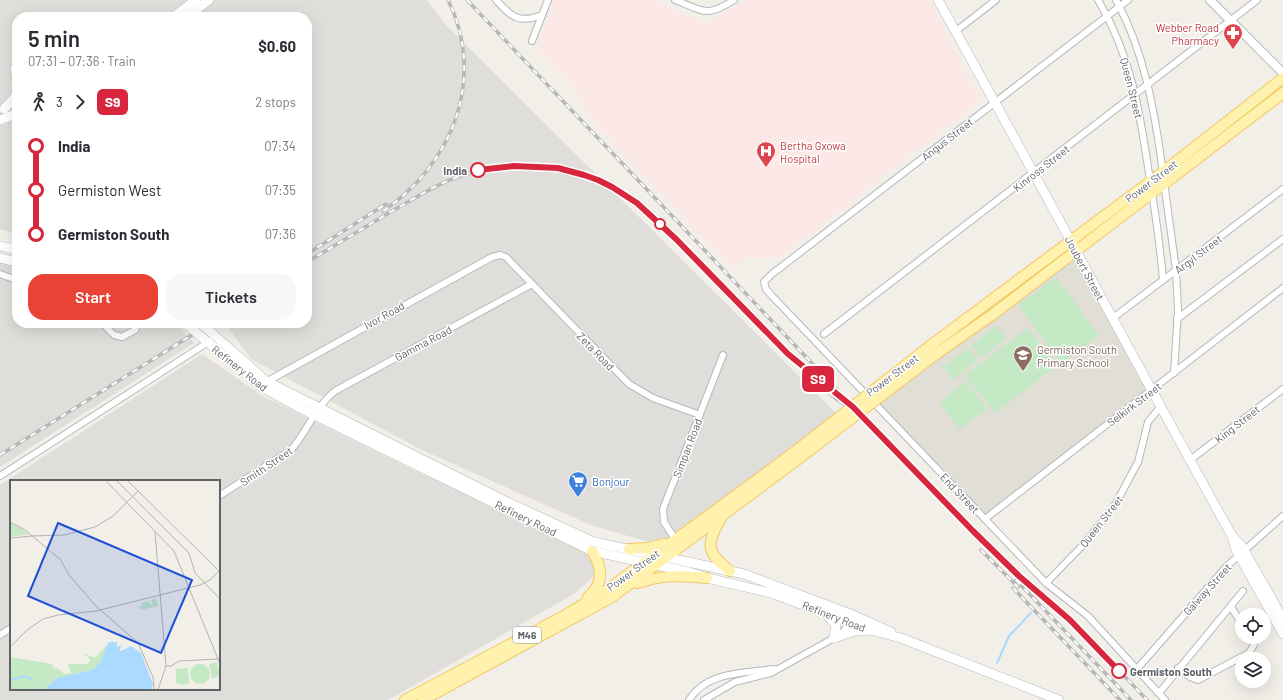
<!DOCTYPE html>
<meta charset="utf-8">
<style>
:root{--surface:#fff;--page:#f7f7f7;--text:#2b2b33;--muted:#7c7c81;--accent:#ea4335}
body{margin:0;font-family:Barlow,sans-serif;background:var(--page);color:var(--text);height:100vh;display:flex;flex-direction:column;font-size:15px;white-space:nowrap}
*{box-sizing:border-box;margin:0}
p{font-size:13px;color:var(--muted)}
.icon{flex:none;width:22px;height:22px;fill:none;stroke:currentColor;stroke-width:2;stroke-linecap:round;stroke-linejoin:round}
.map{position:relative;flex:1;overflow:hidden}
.side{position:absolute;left:12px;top:12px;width:300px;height:316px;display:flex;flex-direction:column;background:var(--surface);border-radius:16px;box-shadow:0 4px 16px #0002}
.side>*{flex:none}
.badge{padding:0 8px;border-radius:6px;font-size:14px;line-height:26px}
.controls{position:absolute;left:1235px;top:608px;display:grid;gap:8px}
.controls a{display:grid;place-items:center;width:36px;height:36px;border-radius:50%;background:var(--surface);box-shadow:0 4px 16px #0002;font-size:20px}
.map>.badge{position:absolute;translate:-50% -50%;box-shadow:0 0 0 2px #fff}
.legs{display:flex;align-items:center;gap:6px;height:44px;padding:0 16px;font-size:13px}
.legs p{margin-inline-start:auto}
.headline{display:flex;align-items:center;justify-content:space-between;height:68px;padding:0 16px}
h1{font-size:22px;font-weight:600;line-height:30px}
.button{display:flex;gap:8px;margin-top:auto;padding:8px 16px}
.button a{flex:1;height:46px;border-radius:16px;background:var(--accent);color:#fff;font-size:16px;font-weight:600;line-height:46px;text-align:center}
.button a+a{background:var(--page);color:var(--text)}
ul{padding:0 16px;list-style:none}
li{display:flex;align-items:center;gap:14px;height:44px;font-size:15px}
li i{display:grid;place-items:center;width:6px;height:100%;margin:0 5px;background:currentColor}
li i::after{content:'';width:10px;height:10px;margin:-5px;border:3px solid;border-radius:50%;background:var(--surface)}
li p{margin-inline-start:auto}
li:first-child i{background:linear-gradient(#0000 50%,currentColor 0)}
li:last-child i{background:linear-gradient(currentColor 50%,#0000 0)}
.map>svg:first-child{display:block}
</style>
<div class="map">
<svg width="1283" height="700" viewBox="0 0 1283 700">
<rect width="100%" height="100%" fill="#f1efe8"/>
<g fill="#e0deda" fill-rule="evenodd">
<path d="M0 0H427L445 24 836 413 662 546 591 525 422 450 251 359 225 323H307V17H17V233L0 229Z"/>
<path d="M0 262 17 267V323H176L194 343 0 467Z"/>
<path d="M202 354 261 395 411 469 575 544 591 554 595 564 594 576 574 594 388 700H0V485ZM11 481H219V689H11Z"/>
</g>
<path fill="#e1ded6" d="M1074 250 1152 392 986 519 871 398 989 309Z"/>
<path fill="#fce8e6" d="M554 0H651L697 19 709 22 744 0H928L981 98 980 102 778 258H752L747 256 735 270 586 115 579 93 537 50Z"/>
<g fill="#c5e8c5">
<path d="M1056 277 1099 335 1061 363 1018 305Z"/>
<path d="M996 326 1006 338 981 358 971 346Z"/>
<path d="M1028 328 1057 366 995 413 965 375Z"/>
<path d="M968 348 978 360 953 380 943 367Z"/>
<path d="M966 381 987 409 960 429 939 402Z"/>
</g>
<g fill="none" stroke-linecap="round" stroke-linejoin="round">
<path stroke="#aadaff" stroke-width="2" d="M997 663 1009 636 1031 613"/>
<g stroke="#b5b8bc" stroke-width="8">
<g id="minor">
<path d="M496 0C512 17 518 24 542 15"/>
<path d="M675 0C704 11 706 18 734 0"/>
<path d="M1098 0C1131 55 1140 112 1149 174 1155 210 1160 244 1163 280"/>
<path d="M1116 0C1145 53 1155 113 1163 173"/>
<path d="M1128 0 772 274 764 282 766 289 772 296 1046 583 1088 616 1165 700"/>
<path d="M956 31 996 0"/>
<path d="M532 41 548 0"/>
<path d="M1164 182 1176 270 1178 310 1174 373"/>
<path d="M0 274 17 280"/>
<path d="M1113 318 1283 189"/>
<path d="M1177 319 1283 239"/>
<path d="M102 323 114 335 122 337 135 330 138 323"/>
<path d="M824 334 1257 0"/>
<path d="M266 382 492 257 500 255 506 257 629 384 653 398 700 415"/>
<path d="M1190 460 1283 389"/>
<path d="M0 476 210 341"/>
<path d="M219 496 291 450C307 432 315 407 335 391L532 284"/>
<path d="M985 519 1283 288"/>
<path d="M675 539 664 522 663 509 723 355"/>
<path d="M1046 583 1085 543 1115 505 1138 462 1148 422 1161 406"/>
<path d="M1231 607 1242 624"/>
<path d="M0 635 11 628"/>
<path d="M1178 668 1190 677 1198 680 1249 653 1254 645 1251 637"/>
<path d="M1137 669 1227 566 1283 516"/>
<path d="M1159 693 1243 591"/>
<path d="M689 700C707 671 745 673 774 669"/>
<path d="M704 700 735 682 771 673 834 638 844 631 851 620"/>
</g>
</g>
<g stroke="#b5b8bc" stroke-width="10">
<path id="tertiary" d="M1210 0 1283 73"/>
</g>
<g stroke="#b6babf" stroke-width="10">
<g id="secondary">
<path d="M938 0C1038 178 1133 358 1232 536L1236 550 1283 634"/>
<path d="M173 17 196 0"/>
<path d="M187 17 209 0"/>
<path d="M15 68 17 80"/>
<path d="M4 109 14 98 17 91"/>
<path d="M0 120 17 113"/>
<path d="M0 246 17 250"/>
<path d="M0 258 17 262"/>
<path d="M213 334 266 381 505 501 594 542 744 574 853 615 891 632"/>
<path d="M204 339 262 387 302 409 592 551 689 572 707 578 771 593 874 631 901 638 1059 700"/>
<path d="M1233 537 1241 545 1283 619"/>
<path d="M826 614 836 625 834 638"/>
<path d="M834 638 855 631H868"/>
</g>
</g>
<g stroke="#f2c960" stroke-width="12">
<g id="primary">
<path d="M930 346 1163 172 1283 78"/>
<path d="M936 354 992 315 1283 93"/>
<path d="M720 521C704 545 709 555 730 571"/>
<path d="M629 549 647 548 665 544"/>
<path d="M638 583C661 575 682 575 707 578"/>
<path d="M588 597C604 584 603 568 592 551"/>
<path d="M405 700 564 616 607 590 792 454"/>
<path d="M423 700 612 597 797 460"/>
</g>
</g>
<use href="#minor" stroke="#fff" stroke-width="6"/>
<use href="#tertiary" stroke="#fff" stroke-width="8"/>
<use href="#secondary" stroke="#fff" stroke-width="9"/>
<use href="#primary" stroke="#fff2af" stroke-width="10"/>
<g stroke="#b6b7b8" stroke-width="3.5">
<g id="rail">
<path d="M467 0 920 477 1019 576 1087 637 1147 700"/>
<path d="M383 211C452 165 487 78 448 0"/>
<path d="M307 254 386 204"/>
<path d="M307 262C336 245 365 227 394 210 414 199 433 186 455 178 505 159 567 161 614 188 646 207 671 234 697 260 740 304 780 350 828 387"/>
<path d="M820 386 847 407"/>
<path d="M0 455 211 323"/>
<path d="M981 550 1018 587"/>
<path d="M1016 580 1131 700"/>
<path d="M1013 588 1120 700"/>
</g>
</g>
<use href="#rail" stroke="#fff" stroke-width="2" stroke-dasharray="6" stroke-linecap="butt"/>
<g stroke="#b6babf" stroke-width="10" stroke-linecap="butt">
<g id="secondary-bridge">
<path d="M200 323 213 334"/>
<path d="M186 324 204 339"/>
</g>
</g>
<g stroke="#f2c960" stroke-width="12" stroke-linecap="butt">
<g id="primary-bridge">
<path d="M792 454 930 346"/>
<path d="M797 460 936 354"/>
</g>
</g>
<use href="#secondary-bridge" stroke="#fff" stroke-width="9"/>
<use href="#primary-bridge" stroke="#fff2af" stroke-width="10"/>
</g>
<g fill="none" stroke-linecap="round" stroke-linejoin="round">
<g stroke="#fff" stroke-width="9">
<path id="line-1" d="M478 170 514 166 558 168 584 175 598 180 612 187 637 203 676 239 788 354 853 407 973 531 1019 576 1070 620 1119 671"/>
</g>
<use href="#line-1" stroke="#d7263d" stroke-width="6"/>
</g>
<defs>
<g id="pharmacy-pin" transform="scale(1)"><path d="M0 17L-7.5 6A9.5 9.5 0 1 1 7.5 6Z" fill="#e0444e" stroke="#fff"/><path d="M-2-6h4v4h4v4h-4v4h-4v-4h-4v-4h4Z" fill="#fff"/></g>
<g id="hospital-pin" transform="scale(1)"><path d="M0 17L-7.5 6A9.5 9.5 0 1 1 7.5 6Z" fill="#e0444e" stroke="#fff"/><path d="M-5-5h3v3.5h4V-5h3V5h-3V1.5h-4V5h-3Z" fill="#fff"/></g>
<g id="school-pin" transform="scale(1)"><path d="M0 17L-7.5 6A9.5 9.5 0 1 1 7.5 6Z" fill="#8d6e63" stroke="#fff"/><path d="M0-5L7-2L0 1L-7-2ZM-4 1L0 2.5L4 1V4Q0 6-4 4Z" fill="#fff"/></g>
<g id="supermarket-pin" transform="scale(1)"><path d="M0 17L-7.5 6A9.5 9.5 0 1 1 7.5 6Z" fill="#3f7fe0" stroke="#fff"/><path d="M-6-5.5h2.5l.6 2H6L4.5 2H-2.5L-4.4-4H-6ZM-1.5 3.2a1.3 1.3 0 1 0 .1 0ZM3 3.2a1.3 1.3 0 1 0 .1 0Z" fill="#fff"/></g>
</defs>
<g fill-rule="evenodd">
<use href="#pharmacy-pin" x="1233" y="33"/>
<use href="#hospital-pin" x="766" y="151"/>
<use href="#school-pin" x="1023" y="355"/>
<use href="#supermarket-pin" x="578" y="481"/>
</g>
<g fill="#fff" stroke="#d7263d" stroke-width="2">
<circle cx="478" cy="170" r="7"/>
<circle cx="660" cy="224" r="5"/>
<circle cx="1119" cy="671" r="7"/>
</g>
<g text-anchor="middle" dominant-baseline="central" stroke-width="3" stroke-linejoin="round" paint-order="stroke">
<rect fill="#fff" stroke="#8f9295" stroke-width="1" x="513" y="627" width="28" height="16" rx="3"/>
<g font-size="10" font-weight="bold" fill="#5f6368">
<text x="527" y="635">M46</text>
</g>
<g font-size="11" fill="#be3a42" stroke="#fff" text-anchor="end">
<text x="1219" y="27">Webber Road<tspan x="1219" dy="13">Pharmacy</tspan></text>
<text x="780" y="145" text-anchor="start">Bertha Gxowa<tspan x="780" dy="13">Hospital</tspan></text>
</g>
<g font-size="11" fill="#5f6368" stroke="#fff">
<text transform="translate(1132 88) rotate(76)">Queen Street</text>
<text transform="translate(947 139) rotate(-38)">Angus Street</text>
<text transform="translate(1041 168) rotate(-38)">Kinross Street</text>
<text transform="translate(1151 181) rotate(-37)">Power Street</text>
<text transform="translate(1198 254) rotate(-37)">Argyl Street</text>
<text transform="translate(1085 268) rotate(62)">Joubert Street</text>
<text transform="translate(384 315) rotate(-29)">Ivor Road</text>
<text transform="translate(423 343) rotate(-28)">Gamma Road</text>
<text transform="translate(596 351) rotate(46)">Zeta Road</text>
<text transform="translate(240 368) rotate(38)">Refinery Road</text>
<text transform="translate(892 375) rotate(-37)">Power Street</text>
<text transform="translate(1134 404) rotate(-37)">Selkirk Street</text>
<text transform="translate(1237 424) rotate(-38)">King Street</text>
<text transform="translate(687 448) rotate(-69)">Simpan Road</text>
<text transform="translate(266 466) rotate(-34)">Smith Street</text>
<text transform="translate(960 493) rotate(46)">End Street</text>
<text transform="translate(526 518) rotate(26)">Refinery Road</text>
<text transform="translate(1101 521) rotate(-52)">Queen Street</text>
<text transform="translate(633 570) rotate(-36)">Power Street</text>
<text transform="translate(1207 589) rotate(-48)">Galway Street</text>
<text transform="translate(834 616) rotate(21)">Refinery Road</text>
</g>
<g font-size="11" font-weight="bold" fill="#5f6368" stroke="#fff" text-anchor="end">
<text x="467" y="170">India</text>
<text x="1130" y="671" text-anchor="start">Germiston South</text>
</g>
<g font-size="11" fill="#785e54" stroke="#fff" text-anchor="start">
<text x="1037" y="349">Germiston South<tspan x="1037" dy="13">Primary School</tspan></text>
</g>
<g font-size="11" fill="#366cbe" stroke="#fff" text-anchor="start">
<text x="592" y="481">Bonjour</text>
</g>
</g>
<g transform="translate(10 480)">
<rect width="210" height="210" fill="#f1efe8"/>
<path d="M0 42 19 54 0 57ZM146 118 148 126 130 130 129 126 133 125 131 123 138 121 143 127 141 120ZM98 164 91 182 82 190 47 198 34 210H0V177L42 184 43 188 49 189 54 194 61 193 58 184H77L81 180 73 173 85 178ZM207 182 210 195 202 199 199 184ZM180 194a10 10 0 1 1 20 0a10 10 0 1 1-20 0ZM178 188 179 203 172 205 166 203V189Z" fill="#c5e8c5"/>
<path d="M103 161 104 163 107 161V167L112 165 109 172 121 166 131 173 143 204 141 210H34L47 198 82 190 91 182 98 163Z" fill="#aadaff"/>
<path fill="none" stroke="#aadaff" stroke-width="2" d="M0 200 14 196 22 199"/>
<path fill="none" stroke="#b3b3b1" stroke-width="1" d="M95 0 164 71 179 108M106 0 179 73 185 93 210 119M117 0 210 92M0 42 15 50 50 79 59 95 86 126 128 163 143 197 144 210M145 52 156 186 148 210M22 56 54 55 85 47 103 36 128 11M0 58 22 56M179 108 210 184M0 167 17 150 33 139 48 135 86 131 190 105 200 100 210 90M156 186H161L169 181 208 179"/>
<path fill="#1d4ed8" fill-opacity="0.15" stroke="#1d4ed8" stroke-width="2" d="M48 43 182 100 151 173 18 116Z"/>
<rect width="210" height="210" fill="none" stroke="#5f6368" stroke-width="2"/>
</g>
</svg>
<div class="controls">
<a><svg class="icon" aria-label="locate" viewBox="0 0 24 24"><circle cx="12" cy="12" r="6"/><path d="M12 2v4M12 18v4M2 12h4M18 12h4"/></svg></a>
<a><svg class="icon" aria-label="layers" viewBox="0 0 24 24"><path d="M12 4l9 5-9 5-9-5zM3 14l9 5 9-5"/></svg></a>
</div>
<b class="badge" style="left:818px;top:379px;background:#d7263d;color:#fff">S9</b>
<section class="side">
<div class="headline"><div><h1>5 min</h1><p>07:31 – 07:36 · Train</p></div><b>$0.60</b></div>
<div class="legs"><svg class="icon" aria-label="walk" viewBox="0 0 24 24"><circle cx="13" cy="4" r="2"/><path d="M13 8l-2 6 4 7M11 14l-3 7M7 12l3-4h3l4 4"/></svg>3<svg class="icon" aria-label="forward" viewBox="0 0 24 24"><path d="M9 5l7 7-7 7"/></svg><b class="badge" style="background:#d7263d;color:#fff">S9</b><p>2 stops</p></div>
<ul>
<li><i style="color:#d7263d"></i><b>India</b><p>07:34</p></li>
<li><i style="color:#d7263d"></i><span>Germiston West</span><p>07:35</p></li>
<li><i style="color:#d7263d"></i><b>Germiston South</b><p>07:36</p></li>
</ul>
<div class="button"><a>Start</a><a>Tickets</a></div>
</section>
</div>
